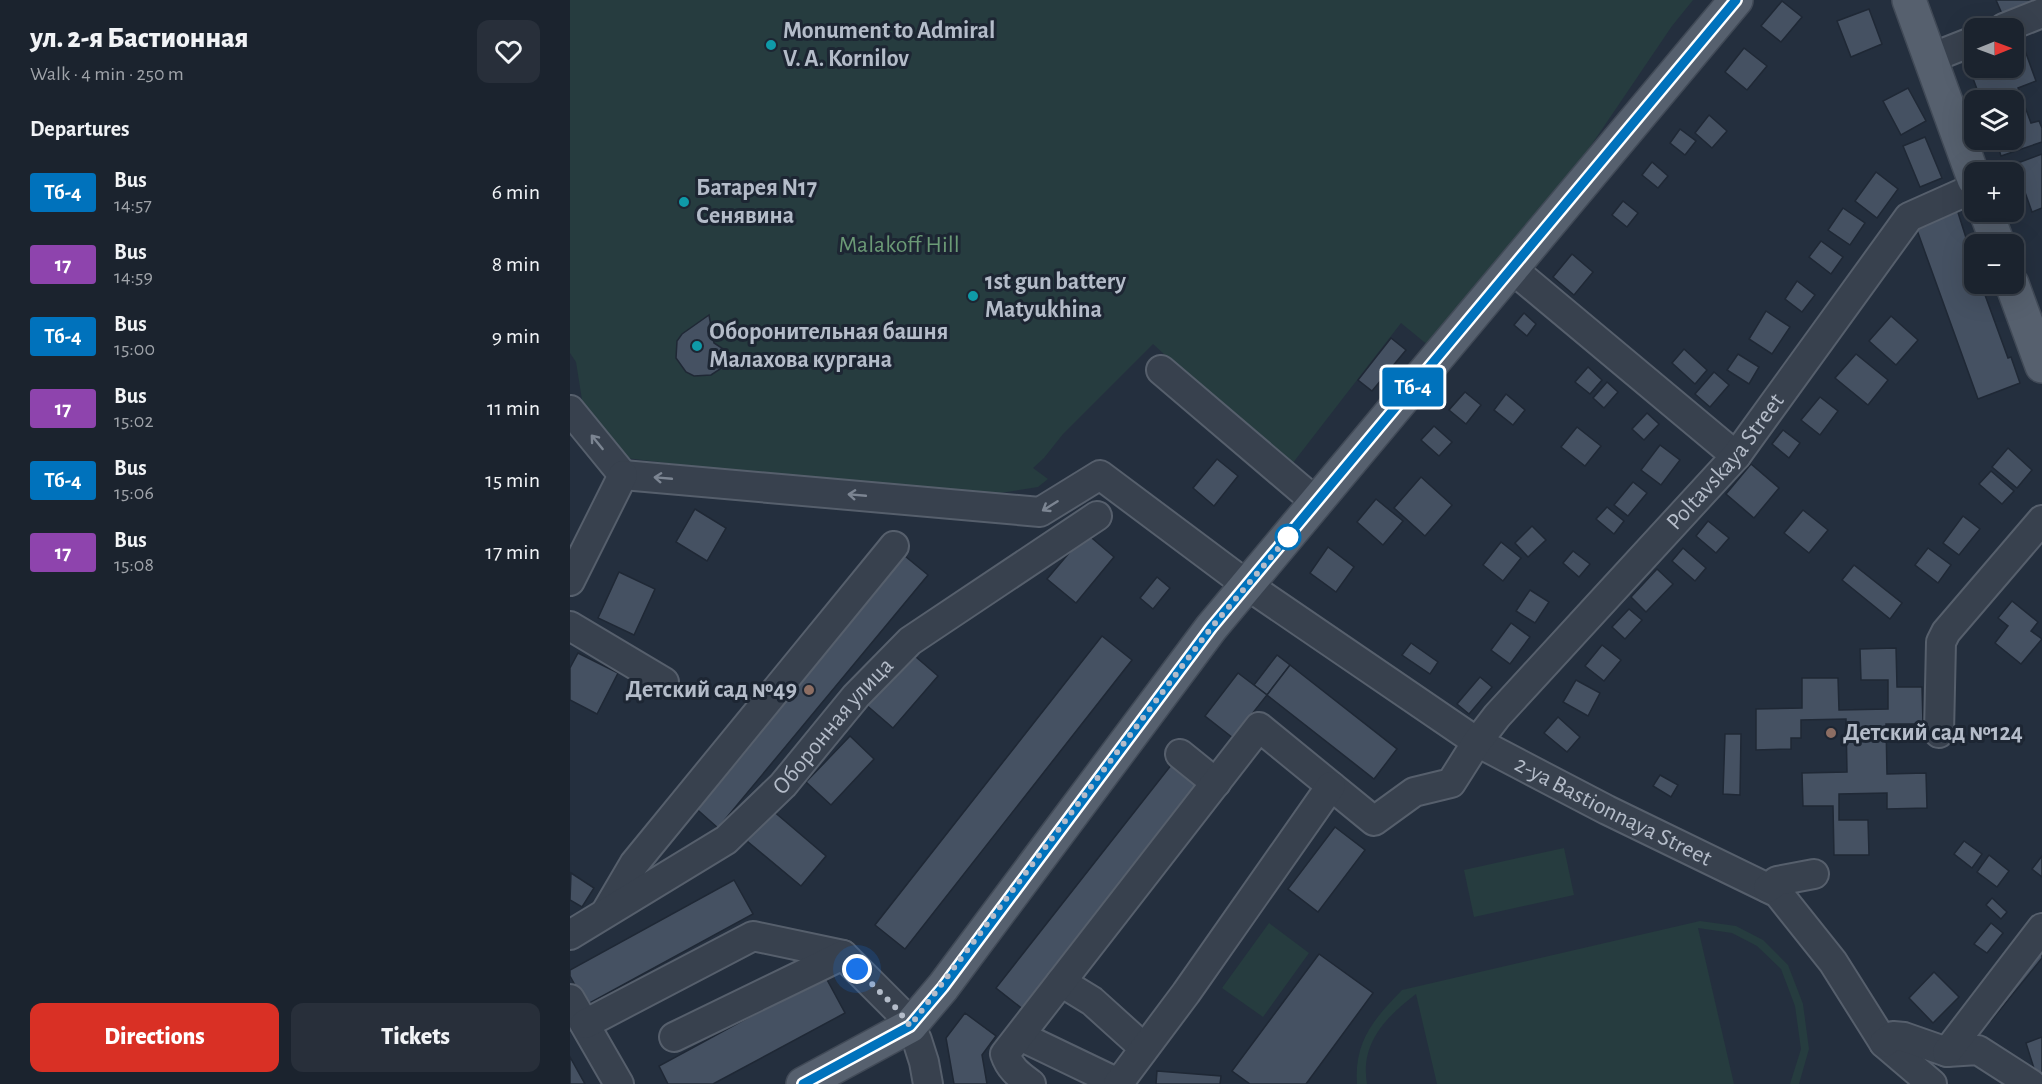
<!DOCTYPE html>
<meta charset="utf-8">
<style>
:root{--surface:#1b232e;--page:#282f3a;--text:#f1f3f6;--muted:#a0a4aa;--line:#39404a;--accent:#d93025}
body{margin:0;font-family:"Alegreya Sans",sans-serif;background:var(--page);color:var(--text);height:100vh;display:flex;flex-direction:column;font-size:22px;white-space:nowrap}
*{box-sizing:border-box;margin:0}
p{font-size:20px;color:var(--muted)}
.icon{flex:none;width:33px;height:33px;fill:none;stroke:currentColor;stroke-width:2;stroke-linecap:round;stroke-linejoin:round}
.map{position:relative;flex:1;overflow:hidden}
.sheet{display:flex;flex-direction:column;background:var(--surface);width:570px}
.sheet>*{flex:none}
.badge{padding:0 12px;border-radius:4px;font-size:21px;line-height:39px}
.needle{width:39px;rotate:89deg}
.buttons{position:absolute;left:1394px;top:18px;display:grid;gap:12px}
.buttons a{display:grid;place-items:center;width:60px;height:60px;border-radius:12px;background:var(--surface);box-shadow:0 6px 24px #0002,0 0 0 2px var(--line);font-size:30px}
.you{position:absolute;width:30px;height:30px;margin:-15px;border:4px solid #fff;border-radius:50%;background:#1a73e8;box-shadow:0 0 0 9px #1a73e833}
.map>.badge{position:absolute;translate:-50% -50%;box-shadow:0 0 0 3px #fff}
h2{padding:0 30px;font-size:22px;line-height:54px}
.round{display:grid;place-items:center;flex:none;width:63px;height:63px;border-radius:12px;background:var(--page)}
.summary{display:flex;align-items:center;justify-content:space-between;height:102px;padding:0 30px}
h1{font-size:28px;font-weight:800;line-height:45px}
.action{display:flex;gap:12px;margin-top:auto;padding:12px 30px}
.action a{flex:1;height:69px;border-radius:12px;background:var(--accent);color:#fff;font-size:24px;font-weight:800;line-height:69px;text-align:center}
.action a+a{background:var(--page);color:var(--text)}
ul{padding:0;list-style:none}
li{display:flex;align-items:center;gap:18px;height:72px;padding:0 30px}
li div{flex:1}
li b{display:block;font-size:22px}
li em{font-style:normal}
li .badge{min-width:66px;font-weight:700;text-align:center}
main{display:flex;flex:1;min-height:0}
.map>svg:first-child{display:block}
</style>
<main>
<section class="sheet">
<div class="summary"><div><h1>ул. 2-я Бастионная</h1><p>Walk · 4 min · 250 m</p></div><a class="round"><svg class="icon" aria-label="heart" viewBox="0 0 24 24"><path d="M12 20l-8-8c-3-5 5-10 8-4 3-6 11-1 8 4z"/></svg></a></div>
<h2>Departures</h2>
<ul>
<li><span class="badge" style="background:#0072bc;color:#fff">Тб-4</span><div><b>Bus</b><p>14:57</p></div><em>6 min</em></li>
<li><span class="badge" style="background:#8e44ad;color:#fff">17</span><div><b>Bus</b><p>14:59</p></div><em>8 min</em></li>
<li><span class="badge" style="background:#0072bc;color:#fff">Тб-4</span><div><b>Bus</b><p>15:00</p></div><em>9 min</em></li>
<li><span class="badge" style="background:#8e44ad;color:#fff">17</span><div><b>Bus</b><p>15:02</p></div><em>11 min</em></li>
<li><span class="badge" style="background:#0072bc;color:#fff">Тб-4</span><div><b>Bus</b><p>15:06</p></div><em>15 min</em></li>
<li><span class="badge" style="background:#8e44ad;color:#fff">17</span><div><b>Bus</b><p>15:08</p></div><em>17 min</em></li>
</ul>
<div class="action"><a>Directions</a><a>Tickets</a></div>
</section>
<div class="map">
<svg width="1472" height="1084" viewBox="0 0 1472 1084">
<rect width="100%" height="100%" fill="#242f3e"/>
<g fill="#263c3f">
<path d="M0 0H1123L1102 26 1003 172 859 346 831 323 719 468 583 344 493 434 474 458 463 468 478 479 468 487 393 499 56 458 13 406 6 362 0 353Z"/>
<path d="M994 848 1004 895 904 917 894 870Z"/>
<path d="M1130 921 1166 926 1193 940 1218 965 1233 1004 1239 1049 1229 1084H1220L1231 1049 1225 1006 1211 969 1187 946 1162 933 1128 928 1164 1084H867L846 994C816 1017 790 1043 797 1084H787C784 1041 804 1019 832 990Z"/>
<path d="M699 923 739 953 693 1017 652 988Z"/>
</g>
<g fill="#455162" stroke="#1f2835" stroke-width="1.5">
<path d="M1426 0H1465L1467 3 1433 16Z"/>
<path d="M1212 1 1232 17 1211 42 1191 26Z"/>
<path d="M1299 9 1312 44 1281 57 1267 21Z"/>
<path d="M1453 45 1466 81 1448 88 1461 123 1469 121 1472 128V142L1431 156 1426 140H1443V100H1411L1401 73 1404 67 1443 68V48Z"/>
<path d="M1174 48 1197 66 1177 90 1155 72Z"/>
<path d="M1338 88 1356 121 1331 135 1313 101Z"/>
<path d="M1139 115 1157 131 1142 148 1125 133Z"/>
<path d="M1110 129 1126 141 1115 155 1100 143Z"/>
<path d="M1355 137 1372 178 1350 187 1333 146Z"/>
<path d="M1472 154V208L1462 212 1445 164Z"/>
<path d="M1082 162 1098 176 1088 188 1072 175Z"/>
<path d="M1306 172 1328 189 1307 218 1285 201Z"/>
<path d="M1053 201 1068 213 1057 227 1042 215Z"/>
<path d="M1385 203 1404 263V284H1411L1438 358 1441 357 1450 383 1408 399 1343 219Z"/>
<path d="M1273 208 1295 223 1280 245 1258 230Z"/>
<path d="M174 213 175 220 158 223 156 215Z"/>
<path d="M1251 241 1273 257 1261 274 1239 257Z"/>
<path d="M1002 254 1023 272 1004 295 983 277Z"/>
<path d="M1227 281 1245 295 1232 312 1215 299Z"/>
<path d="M1196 311 1220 327 1202 354 1179 339Z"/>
<path d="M954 313 966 324 957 336 944 325Z"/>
<path d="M139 315 144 343 167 358 141 375 124 376 116 372 106 358 107 341 112 334Z"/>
<path d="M1321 316 1348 340 1326 365 1299 341Z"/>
<path d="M821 338 836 350 802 391 788 380Z"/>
<path d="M1114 349 1137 370 1125 384 1102 363Z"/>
<path d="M1168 354 1189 367 1179 384 1157 370Z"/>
<path d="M1286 354 1318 380 1298 405 1265 378Z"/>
<path d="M1018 367 1032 380 1020 394 1005 382Z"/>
<path d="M1144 372 1159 385 1140 407 1125 394Z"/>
<path d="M1037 382 1048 392 1034 408 1023 398Z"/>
<path d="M895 392 911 405 896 424 879 410Z"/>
<path d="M936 394 955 410 943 425 924 410Z"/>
<path d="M1250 397 1268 411 1250 435 1231 420Z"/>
<path d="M1077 413 1089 424 1074 440 1062 429Z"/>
<path d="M864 426 882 442 869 456 851 440Z"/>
<path d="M1007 427 1031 446 1015 466 991 447Z"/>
<path d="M1213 430 1230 443 1219 458 1202 444Z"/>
<path d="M1090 445 1110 460 1091 485 1071 470Z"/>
<path d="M1438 448 1462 470 1447 488 1422 467Z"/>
<path d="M647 459 668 476 644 506 623 488Z"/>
<path d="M1181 464 1209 488 1184 518 1156 494Z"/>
<path d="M1421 471 1444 491 1432 504 1409 484Z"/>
<path d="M851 477 882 505 855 536 824 508Z"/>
<path d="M1063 482 1077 493 1058 516 1044 505Z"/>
<path d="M806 499 833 521 813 545 787 522Z"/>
<path d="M1037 507 1054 521 1044 534 1026 519Z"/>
<path d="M125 509 156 528 137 561 106 542Z"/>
<path d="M1233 510 1258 530 1239 553 1214 533Z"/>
<path d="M1393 516 1410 529 1389 555 1373 543Z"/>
<path d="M1138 521 1159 538 1146 553 1126 536Z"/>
<path d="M962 526 976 540 958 557 945 543Z"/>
<path d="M516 533 544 557 506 603 477 579Z"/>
<path d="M931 542 951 558 933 581 913 565Z"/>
<path d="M758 547 784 567 766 592 740 573Z"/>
<path d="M1113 548 1136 568 1125 581 1102 561Z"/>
<path d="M1358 548 1381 565 1368 583 1345 565Z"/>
<path d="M1003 551 1020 564 1009 577 993 563Z"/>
<path d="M330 552 358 575 148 828 121 804Z"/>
<path d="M1284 565 1332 603 1320 619 1272 580Z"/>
<path d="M1087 569 1103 584 1076 612 1061 597Z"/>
<path d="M49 572 85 589 64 635 28 618Z"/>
<path d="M587 577 600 588 583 609 570 598Z"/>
<path d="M960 590 979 602 965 623 946 611Z"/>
<path d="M1442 601 1468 622 1461 631 1472 639 1451 664 1425 643 1438 626 1428 618Z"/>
<path d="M1059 609 1072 620 1055 639 1042 627Z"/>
<path d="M941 623 960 637 940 664 921 650Z"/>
<path d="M532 636 562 660 335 949 305 925Z"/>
<path d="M841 643 868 662 860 674 832 655Z"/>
<path d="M1032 645 1051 660 1034 681 1015 666Z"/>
<path d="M1326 648 1327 687H1352L1353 724H1316L1317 774 1356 773 1357 808 1317 809V793L1269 794V820H1298L1299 855H1264L1263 806H1233L1232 773 1277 772 1276 719 1231 720V738H1221V749L1186 750V709L1232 708V678H1268L1269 710 1318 709V680H1291L1290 649Z"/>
<path d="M339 651 368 676 323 728 294 703Z"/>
<path d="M8 653 48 673 27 714 0 700V668Z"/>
<path d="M707 655 720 665 697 695 684 685Z"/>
<path d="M720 665 827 749 804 779 697 695Z"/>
<path d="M668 673 697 695 663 738 635 716Z"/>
<path d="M910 677 922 687 899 714 887 704Z"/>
<path d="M1006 680 1030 693 1018 716 993 702Z"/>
<path d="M988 717 1010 737 997 752 974 733Z"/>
<path d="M1155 734H1171L1170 795 1153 794Z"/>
<path d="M280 736 304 759 261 805 236 782Z"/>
<path d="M602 764 635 791 459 1014 426 988Z"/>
<path d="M1090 775 1108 785 1101 797 1083 786Z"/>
<path d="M202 810 256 856 231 886 177 841Z"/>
<path d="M765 827 795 850 748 912 718 889Z"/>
<path d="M1394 841 1412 854 1402 868 1384 854Z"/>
<path d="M1419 855 1439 871 1427 887 1407 872Z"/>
<path d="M1472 856V877L1462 869Z"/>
<path d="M1 873 24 888 12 907 0 900Z"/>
<path d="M164 880 183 914 16 1005 0 976V970Z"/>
<path d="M1422 898 1437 912 1431 919 1416 905Z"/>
<path d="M1421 923 1433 933 1417 953 1404 944Z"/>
<path d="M1472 945V958L1421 1021 1415 1016Z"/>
<path d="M749 954 803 993 736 1084H680L662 1071Z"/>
<path d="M1364 972 1389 997 1363 1023 1339 998Z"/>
<path d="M255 976 275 1013 143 1084H98L89 1066Z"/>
<path d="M395 1013 426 1036 412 1055 417 1084H384L376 1038Z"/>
<path d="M1472 1037V1076L1467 1078 1456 1043Z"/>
<path d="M0 1057 15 1084H0Z"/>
<path d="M587 1071 651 1076 650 1084H586Z"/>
</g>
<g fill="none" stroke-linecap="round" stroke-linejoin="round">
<g stroke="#565f6c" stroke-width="32">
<g id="minor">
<path d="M1434 28 1472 13"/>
<path d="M1361 58 1404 41"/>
<path d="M941 268 1166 456"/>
<path d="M591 370 747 503"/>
<path d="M0 410 53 475"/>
<path id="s1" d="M53 475 470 512 530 475 677 585 907 742 1037 810 1208 893 1263 962 1314 1043 1362 1084"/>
<path d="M0 581 53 475"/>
<path d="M0 626 94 682"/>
<path d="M1369 733 1371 642 1376 632 1472 520"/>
<path d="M610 754 646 783"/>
<path d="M1198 888 1207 881 1244 874"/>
<path d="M37 910 64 864 324 546"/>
<path id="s2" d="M0 935 156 840 213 785 286 696 340 641 527 516"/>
<path d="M491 982 522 1001 574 1048"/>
<path d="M0 999 49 1084"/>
<path d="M15 1024 183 936 273 955 328 1010 340 1026 347 1040 354 1062 358 1084"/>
<path d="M450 1036 548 1083"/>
<path d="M104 1037 273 955"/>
<path d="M1314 1043 1323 1036 1334 1037 1377 1052 1408 1050 1461 1084"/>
<path d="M1377 1052 1472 928"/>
<path id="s3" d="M461 1084C449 1075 440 1069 435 1054L689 727 804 821 844 792 881 783 907 742 927 716 1166 456 1339 217 1404 188"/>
<path d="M548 1084 616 993 761 786"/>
</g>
</g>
<g stroke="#414a57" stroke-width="36">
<g id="major">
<path d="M1339 0 1404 179"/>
<path d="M1416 212 1428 244"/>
<path d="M1442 284 1472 366"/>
<path d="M233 1084 340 1026 373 987 641 628 1166 0"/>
</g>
</g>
<use href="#minor" stroke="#38414e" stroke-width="28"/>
<use href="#major" stroke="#56606e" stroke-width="33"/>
</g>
<defs><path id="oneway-shaft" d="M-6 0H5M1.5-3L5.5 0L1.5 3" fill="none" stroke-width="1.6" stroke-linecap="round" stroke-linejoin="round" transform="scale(1.5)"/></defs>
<g stroke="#7c8592">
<use href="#oneway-shaft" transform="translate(27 442) rotate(-129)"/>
<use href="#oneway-shaft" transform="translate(93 478) rotate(-175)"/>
<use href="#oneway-shaft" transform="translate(287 495) rotate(-175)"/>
<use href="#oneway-shaft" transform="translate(480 506) rotate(148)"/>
</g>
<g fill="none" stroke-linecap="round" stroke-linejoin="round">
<g stroke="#fff" stroke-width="14">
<path id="line" d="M233 1084 340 1026 373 987 641 628 1166 0"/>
</g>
<use href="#line" stroke="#0072bc" stroke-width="9"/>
<path stroke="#b4bcc9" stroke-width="6" stroke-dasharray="0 10.8" d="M287 969 328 1010 340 1026 641 628 718 537"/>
</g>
<g fill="#0f9aa8" stroke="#1d2633" stroke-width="2">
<circle cx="201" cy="45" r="6"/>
<circle cx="114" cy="202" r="6"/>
<circle cx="403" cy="296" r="6"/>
<circle cx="127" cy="346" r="6"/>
</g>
<circle fill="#fff" stroke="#0072bc" stroke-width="3" cx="718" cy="537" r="12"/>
<g fill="#8d6e63" stroke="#1d2633" stroke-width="2">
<circle cx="239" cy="690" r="6"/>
<circle cx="1261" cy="733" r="6"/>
</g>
<g text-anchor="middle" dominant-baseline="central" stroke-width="6" stroke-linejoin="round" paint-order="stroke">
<g font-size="24" font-weight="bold" fill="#b4bcc9" stroke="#1d2633" text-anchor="start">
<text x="213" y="31">Monument to Admiral<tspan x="213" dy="28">V. A. Kornilov</tspan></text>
<text x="126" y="188">Батарея N17<tspan x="126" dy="28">Сенявина</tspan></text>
<text x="415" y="282">1st gun battery<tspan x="415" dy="28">Matyukhina</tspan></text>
<text x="139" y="332">Оборонительная башня<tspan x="139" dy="28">Малахова кургана</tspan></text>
<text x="227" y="690" text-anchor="end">Детский сад №49</text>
<text x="1273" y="733">Детский сад №124</text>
</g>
<g font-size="24" fill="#6b9a76" stroke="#1d2633">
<text x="329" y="245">Malakoff Hill</text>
</g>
<g font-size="24" fill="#b4bcc9" stroke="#1d2633">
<text stroke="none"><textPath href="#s3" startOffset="1114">Poltavskaya Street</textPath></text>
<text stroke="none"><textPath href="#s2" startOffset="339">Оборонная улица</textPath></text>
<text stroke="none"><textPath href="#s1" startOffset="1104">2-ya Bastionnaya Street</textPath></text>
</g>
</g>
</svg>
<div class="buttons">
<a><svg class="needle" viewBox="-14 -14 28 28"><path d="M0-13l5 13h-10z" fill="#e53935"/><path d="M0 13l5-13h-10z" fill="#a0a4aa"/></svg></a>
<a><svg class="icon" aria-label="layers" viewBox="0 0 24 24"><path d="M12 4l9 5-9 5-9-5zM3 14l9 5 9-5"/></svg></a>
<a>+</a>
<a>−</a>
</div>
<div class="you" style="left:287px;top:969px"></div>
<b class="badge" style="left:843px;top:387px;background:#0072bc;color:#fff">Тб-4</b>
</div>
</main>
